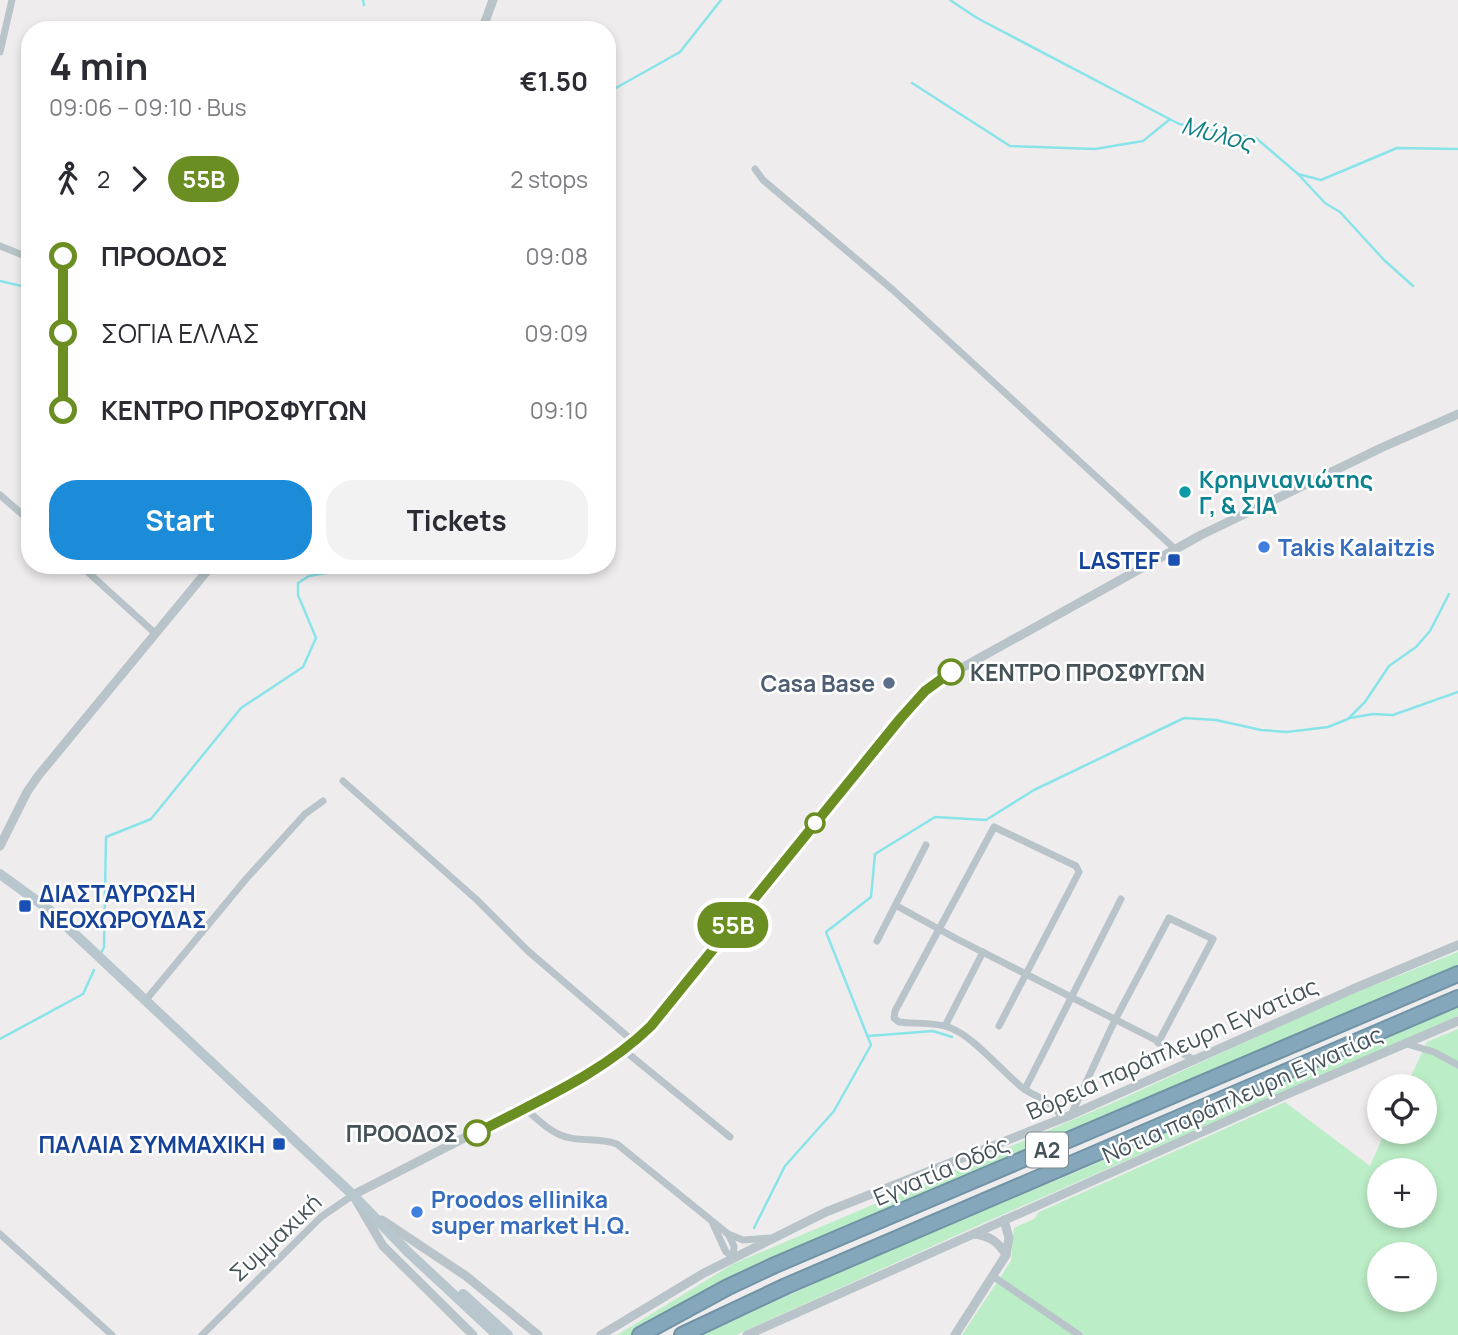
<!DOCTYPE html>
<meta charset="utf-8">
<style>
:root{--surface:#fff;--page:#f2f2f3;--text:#2b2b33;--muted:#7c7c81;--accent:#1d8cd8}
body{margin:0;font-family:Manrope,sans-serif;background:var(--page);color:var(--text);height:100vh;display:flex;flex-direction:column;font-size:26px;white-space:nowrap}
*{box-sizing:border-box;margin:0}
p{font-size:23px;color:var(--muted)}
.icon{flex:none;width:38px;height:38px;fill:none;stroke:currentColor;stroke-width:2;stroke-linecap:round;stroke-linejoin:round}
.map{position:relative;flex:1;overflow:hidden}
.sheet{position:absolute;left:21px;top:21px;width:595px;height:553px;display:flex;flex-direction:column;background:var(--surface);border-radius:28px;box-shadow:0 4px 10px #0003}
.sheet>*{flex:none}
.badge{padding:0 14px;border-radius:23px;font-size:24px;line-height:46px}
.buttons{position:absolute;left:1367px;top:1074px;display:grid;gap:14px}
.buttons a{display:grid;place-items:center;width:70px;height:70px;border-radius:50%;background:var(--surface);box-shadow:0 4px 10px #0003;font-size:35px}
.map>.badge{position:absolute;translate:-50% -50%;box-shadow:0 0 0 4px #fff}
.legs{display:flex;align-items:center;gap:10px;height:77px;padding:0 28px;font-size:23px}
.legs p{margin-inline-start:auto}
.head{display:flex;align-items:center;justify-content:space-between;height:119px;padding:0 28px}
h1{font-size:38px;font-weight:700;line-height:52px}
.action{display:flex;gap:14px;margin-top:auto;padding:14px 28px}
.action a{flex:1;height:80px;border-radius:28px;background:var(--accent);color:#fff;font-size:28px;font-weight:700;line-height:80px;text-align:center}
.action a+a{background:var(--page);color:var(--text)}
ul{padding:0 28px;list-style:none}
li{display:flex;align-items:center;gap:24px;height:77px;font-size:26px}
li i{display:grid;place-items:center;width:10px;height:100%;margin:0 9px;background:currentColor}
li i::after{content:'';width:18px;height:18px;margin:-9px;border:5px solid;border-radius:50%;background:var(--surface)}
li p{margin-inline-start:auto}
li:first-child i{background:linear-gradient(#0000 50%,currentColor 0)}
li:last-child i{background:linear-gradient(currentColor 50%,#0000 0)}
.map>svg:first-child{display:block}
</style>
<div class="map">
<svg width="1458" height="1335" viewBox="0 0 1458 1335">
<rect width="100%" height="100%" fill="#efeced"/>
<g fill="#bbedc6" fill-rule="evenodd">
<path d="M1458 952V967L635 1335H617L733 1264 1115 1102 1337 1000Z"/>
<path d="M1458 1007V1016L979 1225 736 1335H702L861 1262 1081 1170Z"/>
<path d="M1458 1029V1335H962L1011 1261 1014 1228 1034 1219 1039 1212 1285 1102 1370 1166 1385 1132H1424V1087H1406L1427 1042ZM1379 1171H1424V1216H1379ZM1379 1255H1424V1300H1379Z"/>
</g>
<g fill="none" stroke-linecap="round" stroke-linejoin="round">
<g stroke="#89e4e9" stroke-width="2.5">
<path d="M363 0 364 5"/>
<path d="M950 0 977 18 1179 124 1256 138 1298 174 1321 180 1397 148 1458 149"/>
<path d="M912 83 1010 146 1095 149 1143 141 1169 120"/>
<path d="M607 93 680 52 721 0"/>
<path d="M1298 174 1325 203 1340 212 1384 260 1413 286"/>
<path d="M0 281 30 288"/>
<path d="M1350 718 1373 714 1393 715 1458 692"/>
<path d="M101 953 104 947 106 837 151 819 241 708 303 667 316 638 298 595V583L309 576 354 568 357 565"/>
<path d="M868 1036 933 1031 952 1037"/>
<path d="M0 1039 83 994 94 970"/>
<path d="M754 1228 785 1166 834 1111 871 1045 826 932 871 897 875 854 935 817 986 820 1034 790 1184 718 1216 720 1261 730 1287 732 1328 727 1348 719 1365 702 1389 666 1416 647 1430 631 1449 594"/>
</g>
<g stroke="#7093a6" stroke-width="18">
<g id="motorway">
<path d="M640 1335 728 1287 775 1265 1458 974"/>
<path d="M682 1335 786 1286 1458 998"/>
</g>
</g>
<g stroke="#b8c4c9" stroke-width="7">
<path d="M0 52 12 0"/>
<path d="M755 169 763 180 893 290 1175 549"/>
<path d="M0 246 30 258"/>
<path d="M0 495 30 521"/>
<path d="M80 565 156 634"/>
<path d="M343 781 477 900 528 951 634 1042"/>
<path d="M897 906 957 939 1195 1060"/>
<path d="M877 941 926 845"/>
<path d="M145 1001 246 879 305 814 323 801"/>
<path d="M945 1026 983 952"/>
<path d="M999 1026 1079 872 1076 866 994 827 895 1011 894 1018 899 1022C915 1024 934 1022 948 1027 973 1035 1003 1073 1024 1089 1038 1098 1055 1102 1062 1119"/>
<path d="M1407 1044 1434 1052 1458 1065"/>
<path d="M625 1051 730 1137"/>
<path d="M1025 1089 1121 899"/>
<path d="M524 1108C537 1118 550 1133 566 1137 583 1142 599 1137 617 1144L728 1234 743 1240 770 1238"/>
<path d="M1071 1115 1115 1020 1169 918 1213 939 1158 1043"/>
<path d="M713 1224 726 1252 733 1257"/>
<path d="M0 1234 112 1335"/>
<path d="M728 1234 734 1246 733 1257"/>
<path d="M994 1277 1079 1335"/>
<path d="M202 1335 321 1217 353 1195"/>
</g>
<g stroke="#b8c4c9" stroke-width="9">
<path d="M482 30 493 0"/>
<path d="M0 846 27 792 38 776 212 565"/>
<path d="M382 1220 466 1276 538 1335"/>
<path d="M974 1234C989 1236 998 1241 1006 1255"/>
<path d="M473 1335 383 1246 353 1195 577 1080C605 1064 628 1048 651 1026L900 719 925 691 940 680 1201 535 1383 447 1458 414"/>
<path d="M601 1335 704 1273 826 1212 1071 1115 1353 989 1458 945"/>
<path d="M747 1335 1283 1096 1458 1021"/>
<path d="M955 1335 1006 1255 1009 1238 1004 1220"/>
</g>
<g stroke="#b8c6ce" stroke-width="10">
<path d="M0 874 48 909 353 1195 408 1252 497 1335"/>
<path d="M463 1294 508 1335"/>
</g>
<use href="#motorway" stroke="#85a7bb" stroke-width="14"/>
</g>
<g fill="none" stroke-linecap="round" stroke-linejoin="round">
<g stroke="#fff" stroke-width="16">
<path id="line-1" d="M477 1133C537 1101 602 1074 651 1026L900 719 925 691 951 672"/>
</g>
<use href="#line-1" stroke="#6b8e23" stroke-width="10"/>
</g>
<circle fill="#0f9aa8" stroke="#fff" stroke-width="2.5" cx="1185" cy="492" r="7"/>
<g fill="#3f7fe0" stroke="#fff" stroke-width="2.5">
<circle cx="1264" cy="547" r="7"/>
<circle cx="417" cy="1212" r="7"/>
</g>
<g fill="#1a4fb4" stroke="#fff" stroke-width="2.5">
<rect x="1167" y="553" width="14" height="14" rx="3.5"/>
<rect x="18" y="899" width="14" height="14" rx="3.5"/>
<rect x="272" y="1137" width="14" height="14" rx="3.5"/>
</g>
<g fill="#fff" stroke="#6b8e23" stroke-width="3.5">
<circle cx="951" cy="672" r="12"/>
<circle cx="815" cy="823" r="9"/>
<circle cx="477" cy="1133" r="12"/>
</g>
<circle fill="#5c6f8a" stroke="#fff" stroke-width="2.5" cx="889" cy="683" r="7"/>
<g text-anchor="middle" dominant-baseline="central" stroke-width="5" stroke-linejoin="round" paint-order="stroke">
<rect fill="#fff" stroke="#7d878b" stroke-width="2" x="1026" y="1132.5" width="42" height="35" rx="5"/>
<g font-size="21" font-weight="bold" fill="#455359">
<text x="1047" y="1150">Α2</text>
</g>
<g font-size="23" font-weight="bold" fill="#0d838f" stroke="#fff" text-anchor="start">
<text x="1199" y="479">Κρημνιανιώτης<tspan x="1199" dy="26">Γ, &amp; ΣΙΑ</tspan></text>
</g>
<g font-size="23" font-weight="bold" fill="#366cbe" stroke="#fff" text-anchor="start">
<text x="1278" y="547">Takis Kalaitzis</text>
<text x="431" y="1199">Proodos ellinika<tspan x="431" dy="26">super market H.Q.</tspan></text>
</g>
<g font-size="23" font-weight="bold" fill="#164399" stroke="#fff" text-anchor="end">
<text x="1160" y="560">LASTEF</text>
<text x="39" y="893" text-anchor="start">ΔΙΑΣΤΑΥΡΩΣΗ<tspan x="39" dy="26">ΝΕΟΧΩΡΟΥΔΑΣ</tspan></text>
<text x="265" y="1144">ΠΑΛΑΙΑ ΣΥΜΜΑΧΙΚΗ</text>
</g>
<g font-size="23" font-weight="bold" fill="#455359" stroke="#fff" text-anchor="start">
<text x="970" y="672">ΚΕΝΤΡΟ ΠΡΟΣΦΥΓΩΝ</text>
<text x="458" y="1133" text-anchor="end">ΠΡΟΟΔΟΣ</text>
</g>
<g font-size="23" font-weight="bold" fill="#4e5e75" stroke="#fff" text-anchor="end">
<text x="875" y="683">Casa Base</text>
</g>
<g font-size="23" fill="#455359" stroke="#fff">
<text transform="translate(1172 1048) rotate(-24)">Βόρεια παράπλευρη Εγνατίας</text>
<text transform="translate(1242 1094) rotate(-24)">Νότια παράπλευρη Εγνατίας</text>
<text transform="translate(941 1170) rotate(-23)">Εγνατία Οδός</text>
<text transform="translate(275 1237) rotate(-43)">Συμμαχική</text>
</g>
<g font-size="24" font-style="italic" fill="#107f85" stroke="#fff">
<text transform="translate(1218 133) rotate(15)">Μύλος</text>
</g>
</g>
</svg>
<div class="buttons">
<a><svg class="icon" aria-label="locate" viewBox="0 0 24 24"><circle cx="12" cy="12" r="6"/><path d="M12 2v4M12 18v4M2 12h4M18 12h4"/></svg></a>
<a>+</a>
<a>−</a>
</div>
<b class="badge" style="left:733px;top:925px;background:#6b8e23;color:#fff">55Β</b>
<section class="sheet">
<div class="head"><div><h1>4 min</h1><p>09:06 – 09:10 · Bus</p></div><b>€1.50</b></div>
<div class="legs"><svg class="icon" aria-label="walk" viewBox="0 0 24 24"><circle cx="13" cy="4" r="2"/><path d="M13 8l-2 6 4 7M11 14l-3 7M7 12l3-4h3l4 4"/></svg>2<svg class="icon" aria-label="forward" viewBox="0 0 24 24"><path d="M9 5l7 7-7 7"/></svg><b class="badge" style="background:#6b8e23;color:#fff">55Β</b><p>2 stops</p></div>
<ul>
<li><i style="color:#6b8e23"></i><b>ΠΡΟΟΔΟΣ</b><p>09:08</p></li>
<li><i style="color:#6b8e23"></i><span>ΣΟΓΙΑ ΕΛΛΑΣ</span><p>09:09</p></li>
<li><i style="color:#6b8e23"></i><b>ΚΕΝΤΡΟ ΠΡΟΣΦΥΓΩΝ</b><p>09:10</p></li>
</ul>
<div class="action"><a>Start</a><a>Tickets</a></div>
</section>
</div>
